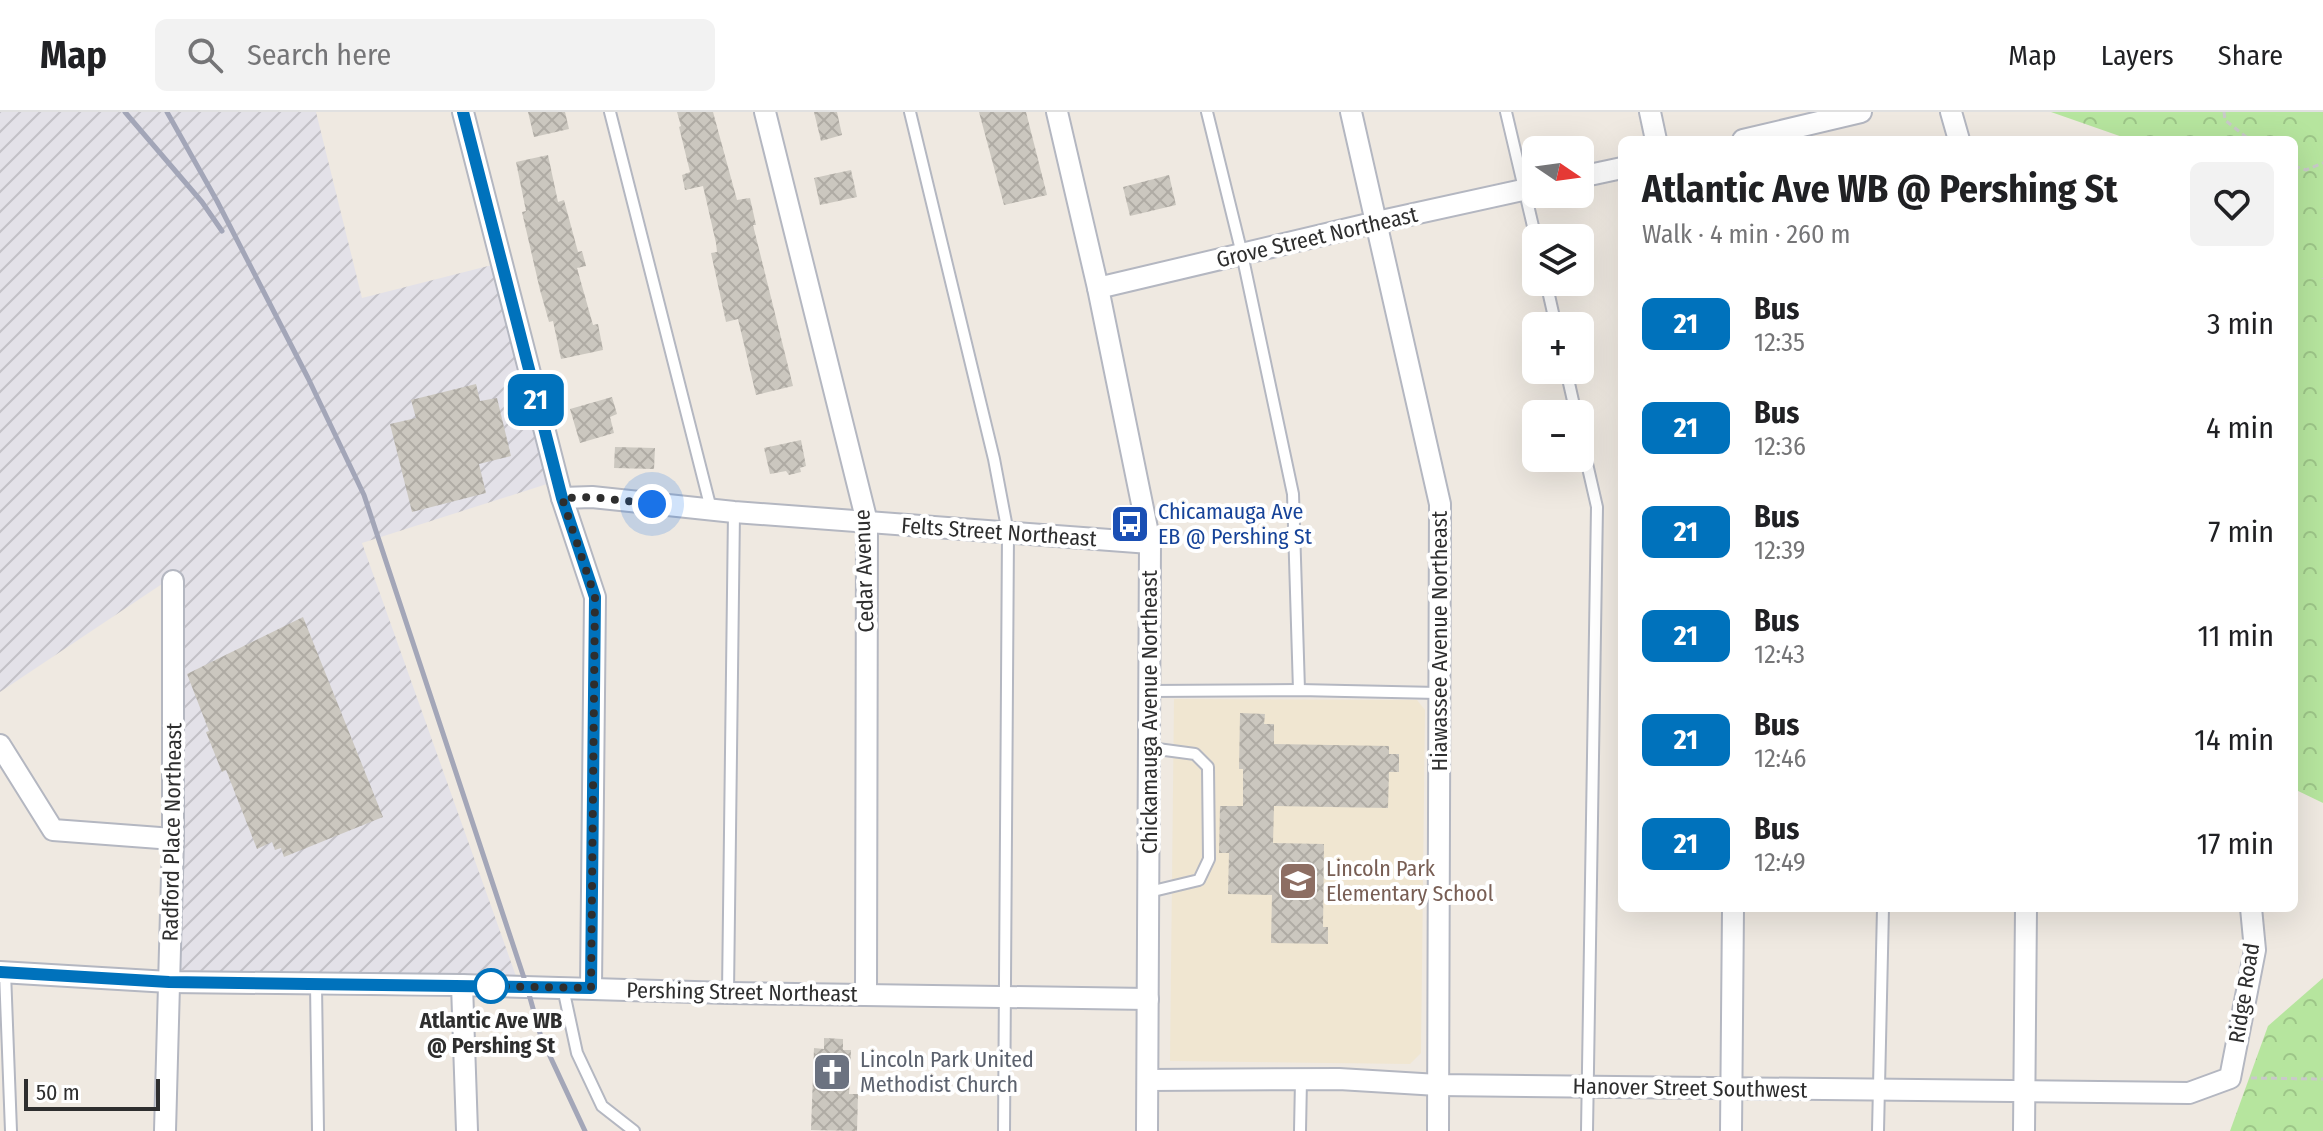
<!DOCTYPE html>
<meta charset="utf-8">
<style>
:root{--surface:#fff;--page:#f2f2f2;--text:#202124;--muted:#757577;--line:#e0e0e0}
body{margin:0;font-family:"Fira Sans Condensed",sans-serif;background:var(--page);color:var(--text);height:100vh;display:flex;flex-direction:column;font-size:30px;white-space:nowrap}
*{box-sizing:border-box;margin:0}
p{font-size:26px;color:var(--muted)}
.icon{flex:none;width:44px;height:44px;fill:none;stroke:currentColor;stroke-width:2;stroke-linecap:round;stroke-linejoin:round}
.map{position:relative;flex:1;overflow:hidden}
.drawer{position:absolute;left:1618px;top:24px;width:680px;height:776px;display:flex;flex-direction:column;background:var(--surface);border-radius:12px;box-shadow:0 8px 32px #0002}
.drawer>*{flex:none}
.badge{padding:0 16px;border-radius:12px;font-size:28px;line-height:52px}
.needle{width:52px;rotate:103deg}
.tools{position:absolute;left:1522px;top:24px;display:grid;gap:16px}
.tools a{display:grid;place-items:center;width:72px;height:72px;border-radius:12px;background:var(--surface);box-shadow:0 8px 32px #0002;font-size:40px}
.scale{position:absolute;left:24px;bottom:20px;width:136px;box-sizing:border-box;padding-left:8px;border:4px solid #2e2e2e;border-top:0;font-size:22px;line-height:28px;white-space:nowrap;color:#2e2e2e;-webkit-text-stroke:6px #fff;paint-order:stroke}
.you{position:absolute;width:40px;height:40px;margin:-20px;border:6px solid #fff;border-radius:50%;background:#1a73e8;box-shadow:0 0 0 12px #1a73e833}
.map>.badge{position:absolute;translate:-50% -50%;box-shadow:0 0 0 4px #fff}
.round{display:grid;place-items:center;flex:none;width:84px;height:84px;border-radius:12px;background:var(--page)}
.summary{display:flex;align-items:center;justify-content:space-between;height:136px;padding:0 24px}
h1{font-size:38px;font-weight:700;line-height:60px}
ul{padding:0;list-style:none}
li{display:flex;align-items:center;gap:24px;height:104px;padding:0 24px}
li div{flex:1}
li b{display:block;font-size:30px}
li em{font-style:normal}
li .badge{min-width:88px;font-weight:700;text-align:center}
header{display:flex;align-items:center;gap:48px;box-sizing:border-box;height:112px;padding:0 40px;background:var(--surface);border-bottom:2px solid var(--line)}
header strong{font-size:38px}
nav{display:flex;gap:44px;margin-inline-start:auto;font-size:28px}
.search{width:560px;height:72px;background:var(--page);display:flex;align-items:center;gap:20px;box-sizing:border-box;padding:0 28px;border-radius:12px;color:var(--muted);font-size:30px}
.map>svg:first-child{display:block}
</style>
<header>
<strong>Map</strong>
<div class="search"><svg class="icon" aria-label="search" viewBox="0 0 24 24"><circle cx="10" cy="10" r="6"/><path d="M15 15l6 6"/></svg>Search here</div>
<nav><a>Map</a><a>Layers</a><a>Share</a></nav>
</header>
<div class="map">
<svg width="2323" height="1019" viewBox="0 0 2323 1019">
<defs>
<pattern id="industrial-furrows" width="10" height="10" patternUnits="userSpaceOnUse" patternTransform="scale(2)"><rect width="10" height="10" fill="#e3e1e8"/><path d="M-1 1l2-2M0 10L10 0M9 11l2-2" fill="none" stroke="#c3c1c7"/></pattern>
<pattern id="park-crowns" width="20" height="18" patternUnits="userSpaceOnUse" patternTransform="scale(2)"><rect width="20" height="18" fill="#b6e59e"/><path d="M2 6a3 3 0 1 1 6 0M12 15a3 3 0 1 1 6 0" fill="none" stroke="#9dc588"/></pattern>
<pattern id="building-cross-hatch" width="8" height="8" patternUnits="userSpaceOnUse" patternTransform="scale(2)"><rect width="8" height="8" fill="#cbc7bf"/><path d="M0 0l8 8M0 8l8-8" fill="none" stroke="#afaba4"/></pattern>
</defs>
<rect width="100%" height="100%" fill="#efe9e1"/>
<path fill="url(#industrial-furrows)" d="M0 0H316L362 186 496 152 550 371 362 431 517 867 177 858 180 460 0 580Z"/>
<path fill="#f0e6d1" d="M1174 587 1417 588 1425 598 1421 941 1410 952 1170 949Z"/>
<g fill="url(#park-crowns)">
<path d="M2051 0H2323V691L2294 677V28H2131Z"/>
<path d="M2323 866V1019H2230L2268 914Z"/>
</g>
<g fill="url(#building-cross-hatch)">
<path d="M528 0H565L569 17 534 25Z"/>
<path d="M677 0H713L737 88 750 86 756 113H753L793 274 756 283 738 207 726 210 711 141 717 140 716 131 703 74 685 78 682 63 690 60 679 15 681 14Z"/>
<path d="M814 0H837L842 23 821 29Z"/>
<path d="M979 0H1026L1047 83 1004 93Z"/>
<path d="M548 43 558 90 564 88 578 140 582 139 586 154 577 156 593 213 598 212 603 238 561 247 553 209 549 210 540 178 522 100 526 99 516 50Z"/>
<path d="M851 58 857 85 820 93 814 66Z"/>
<path d="M1169 63 1176 93 1130 104 1123 75Z"/>
<path d="M476 272 480 289 497 286 511 344 479 352 486 381 412 400 390 312 416 306 411 288Z"/>
<path d="M612 285 617 302 610 305 614 321 580 331 570 297Z"/>
<path d="M801 328 806 354 800 356 801 360 789 363 786 359 770 362 764 336Z"/>
<path d="M615 335 655 336 654 357 614 356Z"/>
<path d="M303 505 383 705 284 745 281 736 275 738 272 730 257 737 226 658 222 660 206 620 209 619 187 562Z"/>
<path d="M1240 601 1265 602 1264 612H1274V632L1389 634V642H1399V660H1389L1388 696 1274 694 1273 731 1324 732 1323 815H1328V832L1271 831 1272 783 1228 782 1229 741H1219L1220 694H1243V657H1239Z"/>
<path d="M824 926 843 927V938H851L849 982H858L857 1019 811 1018 814 936 824 937Z"/>
</g>
<g fill="none" stroke-linecap="round" stroke-linejoin="round">
<g stroke="#b4b7c1" stroke-width="14">
<g id="service">
<path d="M610 0 711 397"/>
<path d="M910 0 994 347 1008 421 1004 1019"/>
<path d="M1207 0 1242 142 1293 382 1299 578"/>
<path d="M1506 0 1536 127"/>
<path d="M1546 170 1556 214"/>
<path d="M1566 258 1576 302"/>
<path d="M1580 321 1597 395 1587 1019"/>
<path d="M1150 579 1299 578 1438 581"/>
<path d="M1149 780 1199 768 1209 747 1208 655 1195 642 1150 636"/>
<path d="M5 860 11 1019"/>
<path d="M316 872 318 1019"/>
<path d="M563 876 577 941 602 994 634 1019"/>
<path d="M728 881 734 400"/>
<path d="M1300 1019 1301 968"/>
<path d="M1878 1019 1883 796"/>
</g>
</g>
<g stroke="#b4b7c1" stroke-width="24">
<g id="minor">
<path d="M463 0 562 386 595 485 591 876"/>
<path d="M765 0 867 410 866 883"/>
<path d="M1057 0 1098 176 1150 431 1147 1019"/>
<path d="M1351 0 1440 392 1438 1019"/>
<path d="M1650 0 1656 28"/>
<path d="M1951 0 1959 28"/>
<path d="M1743 28 1861 0"/>
<path d="M1580 65 1622 56"/>
<path d="M1098 176 1377 110 1536 75"/>
<path d="M562 386 592 385 734 400 1150 431"/>
<path d="M0 633 53 718 173 727"/>
<path d="M0 860 169 870 462 873 728 881 1148 887"/>
<path d="M462 873 467 1019"/>
<path d="M1148 968 1339 967 1438 973 2189 981 2230 966 2255 838 2251 796"/>
<path d="M165 1019 173 727V469"/>
<path d="M1731 1019 1733 796"/>
<path d="M2024 1019 2026 796"/>
</g>
</g>
<g stroke="#c9c9c9" stroke-width="3" stroke-dasharray="6 4" stroke-linecap="butt">
<path d="M2224 0 2225 8 2250 28"/>
<path d="M2294 54 2306 58 2323 51"/>
<path d="M2323 166V167"/>
<path d="M2251 966 2323 967"/>
</g>
<use href="#service" stroke="#fff" stroke-width="10"/>
<use href="#minor" stroke="#fff" stroke-width="20"/>
<g stroke="#a3a6b8" stroke-width="5">
<path d="M125 0 202 90 222 119"/>
<path d="M167 0 217 89 308 266 364 383 527 875 541 925 585 1019"/>
</g>
</g>
<g fill="none" stroke-linecap="round" stroke-linejoin="round">
<g stroke="#fff" stroke-width="18">
<path id="line" d="M0 860 169 870 591 876 595 485 562 386 463 0"/>
</g>
<use href="#line" stroke="#0072bc" stroke-width="12"/>
<path stroke="#2e2e2e" stroke-width="8" stroke-dasharray="0 14.4" d="M491 874H484L591 876 595 485 562 386 592 385 652 392"/>
</g>
<defs>
<g id="bus-square" transform="scale(2)"><rect x="-9" y="-9" width="18" height="18" rx="4" fill="#1a4fb4" stroke="#fff"/><path d="M-5-6H5V4H4V6H2V4H-2V6H-4V4H-5ZM-3.5-4V0h7V-4ZM-3.5 1.2v1.5H-2V1.2ZM2 1.2v1.5H3.5V1.2Z" fill="#fff"/></g>
<g id="school-square" transform="scale(2)"><rect x="-9" y="-9" width="18" height="18" rx="4" fill="#8d6e63" stroke="#fff"/><path d="M0-5L7-2L0 1L-7-2ZM-4 1L0 2.5L4 1V4Q0 6-4 4Z" fill="#fff"/></g>
<g id="church-square" transform="scale(2)"><rect x="-9" y="-9" width="18" height="18" rx="4" fill="#6b7280" stroke="#fff"/><path d="M-1.2-6h2.4v3.5h3.3v2.4h-3.3V6h-2.4V-.1h-3.3v-2.4h3.3Z" fill="#fff"/></g>
</defs>
<g fill-rule="evenodd">
<use href="#bus-square" x="1130" y="412"/>
<use href="#school-square" x="1298" y="769"/>
<use href="#church-square" x="832" y="960"/>
</g>
<circle fill="#fff" stroke="#0072bc" stroke-width="4" cx="491" cy="874" r="16"/>
<g text-anchor="middle" dominant-baseline="central" stroke-width="8" stroke-linejoin="round" paint-order="stroke">
<g font-size="22" fill="#2e2e2e" stroke="#fff">
<text transform="translate(1317 125) rotate(-13)">Grove Street Northeast</text>
<text transform="translate(999 420) rotate(4)">Felts Street Northeast</text>
<text transform="translate(864 459) rotate(-92)">Cedar Avenue</text>
<text transform="translate(1439 529) rotate(-90)">Hiawassee Avenue Northeast</text>
<text transform="translate(1149 600) rotate(-90)">Chickamauga Avenue Northeast</text>
<text transform="translate(172 720) rotate(-89)">Radford Place Northeast</text>
<text transform="translate(742 880) rotate(1)">Pershing Street Northeast</text>
<text transform="translate(2244 881) rotate(-81)">Ridge Road</text>
<text transform="translate(1690 976) rotate(1)">Hanover Street Southwest</text>
</g>
<g font-size="22" fill="#164399" stroke="#fff" text-anchor="start">
<text x="1158" y="399">Chicamauga Ave<tspan x="1158" dy="25">EB @ Pershing St</tspan></text>
</g>
<g font-size="22" fill="#785e54" stroke="#fff" text-anchor="start">
<text x="1326" y="756">Lincoln Park<tspan x="1326" dy="25">Elementary School</tspan></text>
</g>
<g font-size="22" font-weight="bold" fill="#2e2e2e" stroke="#fff">
<text x="491" y="908">Atlantic Ave WB<tspan x="491" dy="25">@ Pershing St</tspan></text>
</g>
<g font-size="22" fill="#5b616d" stroke="#fff" text-anchor="start">
<text x="860" y="947">Lincoln Park United<tspan x="860" dy="25">Methodist Church</tspan></text>
</g>
</g>
</svg>
<div class="tools">
<a><svg class="needle" viewBox="-14 -14 28 28"><path d="M0-13l5 13h-10z" fill="#e53935"/><path d="M0 13l5-13h-10z" fill="#757577"/></svg></a>
<a><svg class="icon" aria-label="layers" viewBox="0 0 24 24"><path d="M12 4l9 5-9 5-9-5zM3 14l9 5 9-5"/></svg></a>
<a>+</a>
<a>−</a>
</div>
<div class="scale">50 m</div>
<div class="you" style="left:652px;top:392px"></div>
<b class="badge" style="left:536px;top:288px;background:#0072bc;color:#fff">21</b>
<section class="drawer">
<div class="summary"><div><h1>Atlantic Ave WB @ Pershing St</h1><p>Walk · 4 min · 260 m</p></div><a class="round"><svg class="icon" aria-label="heart" viewBox="0 0 24 24"><path d="M12 20l-8-8c-3-5 5-10 8-4 3-6 11-1 8 4z"/></svg></a></div>
<ul>
<li><span class="badge" style="background:#0072bc;color:#fff">21</span><div><b>Bus</b><p>12:35</p></div><em>3 min</em></li>
<li><span class="badge" style="background:#0072bc;color:#fff">21</span><div><b>Bus</b><p>12:36</p></div><em>4 min</em></li>
<li><span class="badge" style="background:#0072bc;color:#fff">21</span><div><b>Bus</b><p>12:39</p></div><em>7 min</em></li>
<li><span class="badge" style="background:#0072bc;color:#fff">21</span><div><b>Bus</b><p>12:43</p></div><em>11 min</em></li>
<li><span class="badge" style="background:#0072bc;color:#fff">21</span><div><b>Bus</b><p>12:46</p></div><em>14 min</em></li>
<li><span class="badge" style="background:#0072bc;color:#fff">21</span><div><b>Bus</b><p>12:49</p></div><em>17 min</em></li>
</ul>
</section>
</div>
